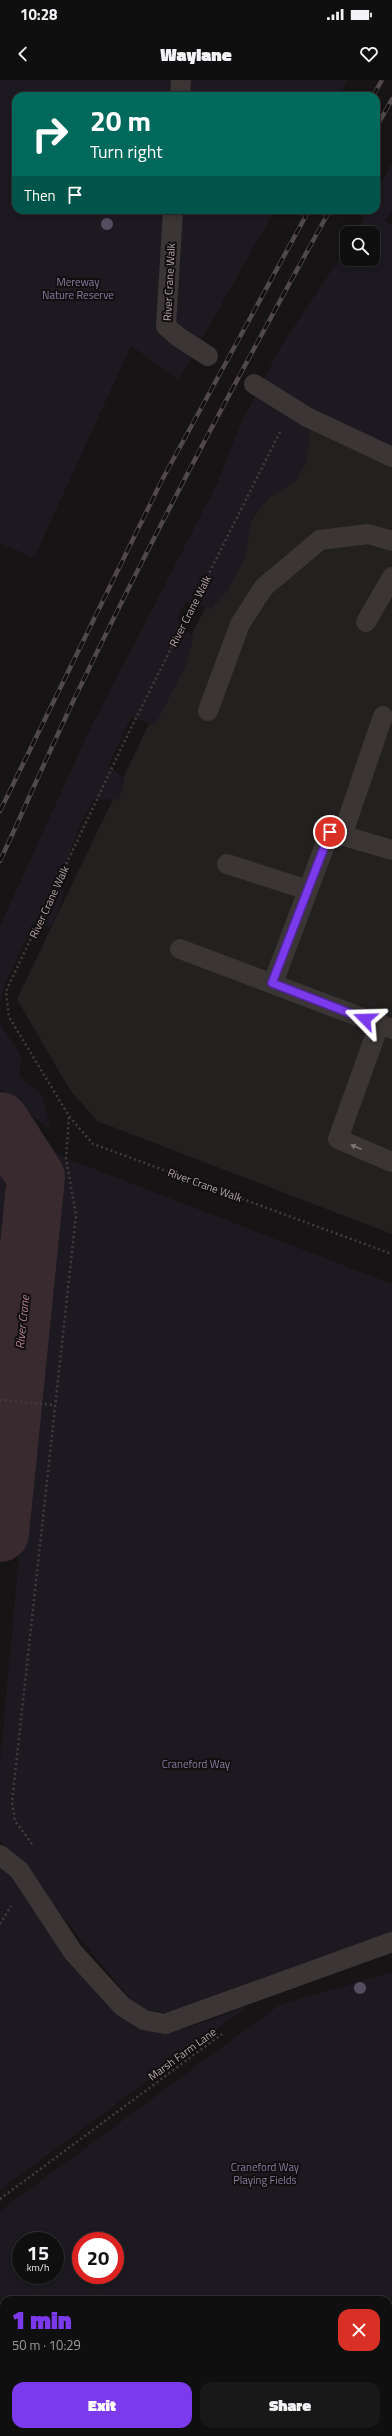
<!DOCTYPE html>
<html lang="en">
<head>
<meta charset="utf-8">
<style>
  :root { --surface:#100f0f; --page:#191818; --text:#f1f3f6; --muted:#9c9c9e; --line:#302f2f; --accent:#7c3aed }
  body { margin:0; font-family:"Titillium Web",sans-serif; background:var(--page); color:var(--text); height:100vh; display:flex; flex-direction:column; font-size:15px; white-space:nowrap }
  * { box-sizing:border-box; margin:0 }
  p { font-size:13px; color:var(--muted) }
  .icon { flex:none; width:22px; height:22px; fill:none; stroke:currentColor; stroke-width:2; stroke-linecap:round; stroke-linejoin:round }
  .map { position:relative; flex:1; overflow:hidden }
  .drawer { position:absolute; left:0px; top:2216px; width:392px; height:140px; display:flex; flex-direction:column; background:var(--surface); border-radius:12px 12px 0 0; box-shadow:0 2px 6px #0003,0 0 0 1px var(--line) }
  .drawer>* { flex:none }
  .banner { position:absolute; left:12px; top:12px; width:368px; height:122px; border-radius:12px; box-shadow:0 2px 6px #0003,0 0 0 1px var(--line); background:#00695c; color:#fff; overflow:hidden }
  .controls { position:absolute; left:340px; top:146px; display:grid; gap:8px }
  .controls a { display:grid; place-items:center; width:40px; height:40px; border-radius:8px; background:var(--surface); box-shadow:0 2px 6px #0003,0 0 0 1px var(--line); font-size:20px }
  .speed { position:absolute; left:12px; top:2152px; display:flex; gap:8px; font-size:20px; font-weight:700; text-align:center }
  .speed>* { display:grid; place-content:center; width:52px; height:52px; border-radius:50%; background:var(--surface); box-shadow:0 2px 6px #0003,0 0 0 1px var(--line); line-height:1 }
  .speed small { font-size:10px; font-weight:400 }
  .speed .limit { border:6px solid #d22; background:#fff; color:#111 }
  .pin { position:absolute; display:grid; place-items:center; width:34px; height:34px; color:#fff; margin:-17px; border:2px solid #fff; border-radius:50%; box-shadow:0 1px 4px #0007 }
  .me { position:absolute; width:44px; margin:-22px; rotate:292deg; stroke-linejoin:round; filter:drop-shadow(0 0 3px #0008) }
  .turn { display:flex; align-items:center; gap:14px; height:84px; padding:0 12px; font-size:18px }
  .turn .icon { width:52px; height:52px; stroke-width:2.5 }
  .turn b { display:block; font-size:28px; line-height:34px }
  .then { display:flex; align-items:center; height:38px; padding:0 12px; background:#0003; gap:8px; font-size:15px }
  .round { display:grid; place-items:center; flex:none; width:42px; height:42px; border-radius:12px; background:var(--page) }
  .headline { display:flex; align-items:center; justify-content:space-between; height:68px; padding:0 12px }
  h1 { font-size:24px; font-weight:800; line-height:30px; color:var(--accent) }
  .action { display:flex; gap:8px; margin-top:auto; padding:8px 12px }
  .action a { flex:1; height:46px; border-radius:12px; background:var(--accent); color:#fff; font-size:16px; font-weight:800; line-height:46px; text-align:center }
  .action a+a { background:var(--page); color:var(--text) }
  .status { display:flex; justify-content:space-between; align-items:center; height:28px; padding:0 20px; background:var(--surface); direction:ltr }
  .status svg { height:11px; fill:currentColor }
  header { display:flex; justify-content:space-between; align-items:center; height:52px; padding:0 12px; background:var(--surface); font-size:18px; font-weight:800 }
  .map>svg:first-child { display:block }
  .built { fill:#232020 }
  .green { fill:#1c1a20; fill-rule:evenodd }
  .lines { fill:none; stroke-linecap:round; stroke-linejoin:round }
  .river { stroke:#392a30; stroke-width:58 }
  .path { stroke:#423b3c; stroke-width:2.5; stroke-dasharray:2 3; stroke-linecap:butt }
  .service { stroke:#3b3535; stroke-width:20 }
  .rail-casing { stroke:#504849; stroke-width:4.5 }
  .rail { stroke:#110f0f; stroke-width:3; stroke-dasharray:9; stroke-linecap:butt }
  .tree { fill:#534e62 }
  .oneway { fill:#7f7374 }
  .route-casing { stroke:#51269a; stroke-width:10 }
  .route { stroke:#7c3aed; stroke-width:7 }
  .labels { text-anchor:middle; dominant-baseline:central; stroke-width:4; stroke-linejoin:round; paint-order:stroke }
  .park-label { font-size:11px; fill:#857da1; stroke:#110f0f }
  .street-label { font-size:11px; fill:#b6a6a8; stroke:#110f0f }
  .water-label { font-size:12px; font-style:italic; fill:#b17d90; stroke:#110f0f }
</style>
</head>
<body>
<div class="status"><b>10:28</b><svg viewBox="0 0 49 12"><path d="M0 12V9h3v3zM5 12V6h3v6zM10 12V3h3v9zM15 12V0h3v12zM26 1h20v11H26zM47 4h2v5h-2z"/></svg></div>
<header><svg class="icon" aria-label="back" viewBox="0 0 24 24"><path d="M15 5l-7 7 7 7"/></svg>Waylane<svg class="icon" aria-label="heart" viewBox="0 0 24 24"><path d="M12 20l-8-8c-3-5 5-10 8-4 3-6 11-1 8 4z"/></svg></header>
<div class="map">
<svg width="392" height="2356" viewBox="0 0 392 2356">
  <rect width="100%" height="100%" fill="#161414"/>
  <!-- built -->
  <path class="built" d="M310,331L392,361V1154L97,1041L70,1010L17,919L198,542Z"/>
  <!-- green -->
  <path class="green" d="M0,0H348L339,16H16V130H275L179,299L131,266L34,478L0,463Z
    M392,82V132L384,141L392,145V377L312,340L306,383L295,402L269,418L252,438L245,478L228,510L211,529L186,521L177,537L193,558L186,585L155,645L131,637L109,685L125,700L119,719L93,720L81,742L64,789L62,821L52,846L32,845L3,909L0,925V846L89,651L217,404L240,345L280,268L347,167V179H373V153H356L368,130H376V113Z
    M0,944L21,975L20,996L42,1015L51,1051L0,1009Z
    M41,1065L66,1078L392,1204V1859L167,1933L138,1929L0,1760V1683L52,1117Z
    M0,1092L10,1116L0,1226Z
    M0,1786L14,1793L120,1933C124,1937 129,1943 134,1946C166,1963 215,1937 248,1926L0,2110Z
    M392,1892V2356H0V2131L279,1925ZM21,2161H55V2195H21ZM81,2161H115V2195H81ZM4,2220H388V2352H4Z"/>
  <g class="lines">
    <!-- river -->
    <path class="river" d="M0,1041L36,1097L0,1453"/>
    <!-- path -->
    <path class="path" d="M280,352L128,654L6,911L9,937L69,1036L93,1064L392,1174
      M0,1320L55,1325
      M32,1764L15,1741L12,1722L76,1135L66,1078L69,1036
      M0,1844L11,1826
      M0,2119L222,1954"/>
    <!-- service -->
    <path class="service" d="M180,16L181,0
      M173,130L166,246L177,256L208,276
      M254,304L307,337L392,377
      M366,542L392,497
      M208,631L240,544L264,507L320,460L368,454L392,461
      M342,756L383,636
      M227,784L308,810
      M180,869L392,949
      M273,903L330,752L392,770
      M379,945L338,1059L392,1082
      M0,1775L19,1790L73,1872L122,1926L144,1940L165,1944L392,1862"/>
    <defs>
      <path id="rail" d="M373,16L382,0
        M376,48L392,19
        M0,731L162,400L309,130
        M0,781C28,721 54,660 83,601C160,441 244,285 330,130"/>
    </defs>
    <!-- rail casing -->
    <use href="#rail" class="rail-casing"/>
    <!-- rail -->
    <use href="#rail" class="rail"/>
  </g>
  <!-- trees -->
  <g class="tree">
    <circle cx="107" cy="144" r="6"/>
    <circle cx="360" cy="1908" r="6"/>
  </g>
  <!-- one-way arrows -->
  <defs><path id="oneway-solid" d="M-6-.8H1V-3.2L6.5 0L1 3.2V.8H-6Z"/></defs>
  <use class="oneway" href="#oneway-solid" transform="translate(356 1067) rotate(-157)"/>
  <g class="lines">
    <defs>
      <path id="route" d="M330,752L272,903L365,939"/>
    </defs>
    <!-- route casing -->
    <use href="#route" class="route-casing"/>
    <!-- route -->
    <use href="#route" class="route"/>
  </g>
  <g class="labels">
    <!-- park labels -->
    <g class="park-label">
      <text x="78" y="202">Mereway<tspan x="78" dy="13">Nature Reserve</tspan></text>
      <text x="196" y="1684">Craneford Way</text>
      <text x="265" y="2087">Craneford Way<tspan x="265" dy="13">Playing Fields</tspan></text>
    </g>
    <!-- street labels -->
    <g class="street-label">
      <text transform="translate(169 202) rotate(-87)">River Crane Walk</text>
      <text transform="translate(190 531) rotate(-63)">River Crane Walk</text>
      <text transform="translate(49 822) rotate(-65)">River Crane Walk</text>
      <text transform="translate(205 1105) rotate(20)">River Crane Walk</text>
      <text transform="translate(182 1974) rotate(-36)">Marsh Farm Lane</text>
    </g>
    <!-- water labels -->
    <g class="water-label">
      <text transform="translate(22 1242) rotate(-84)">River Crane</text>
    </g>
  </g>
</svg>
<div class="controls">
<a><svg class="icon" aria-label="search" viewBox="0 0 24 24"><circle cx="10" cy="10" r="6"/><path d="M15 15l6 6"/></svg></a>
</div>
<div class="speed"><div>15<small>km/h</small></div><div class="limit">20</div></div>
<div class="pin" style="left:330px;top:752px;background:#d93025"><svg class="icon" aria-label="arrive" viewBox="0 0 24 24"><path d="M6 21V4h12l-3 4 3 4H6"/></svg></div>
<svg class="me" style="left:365px;top:939px" viewBox="-20 -20 40 40"><path d="M0-17L14 15 0 8-14 15z" fill="#7c3aed" stroke="#fff" stroke-width="4"/></svg>
<div class="banner">
<div class="turn"><svg class="icon" aria-label="right" viewBox="0 0 24 24"><path d="M7 20v-9h11M14 6l5 5-5 5"/></svg><div><b>20 m</b>Turn right</div></div>
<div class="then">Then<svg class="icon" aria-label="arrive" viewBox="0 0 24 24"><path d="M6 21V4h12l-3 4 3 4H6"/></svg></div>
</div>
<section class="drawer">
<div class="headline"><div><h1>1 min</h1><p>50 m · 10:29</p></div><a class="round" style="background:#d93025;color:#fff"><svg class="icon" aria-label="close" viewBox="0 0 24 24"><path d="M6 6l12 12M18 6L6 18"/></svg></a></div>
<div class="action"><a>Exit</a><a>Share</a></div>
</section>
</div>
</body>
</html>
